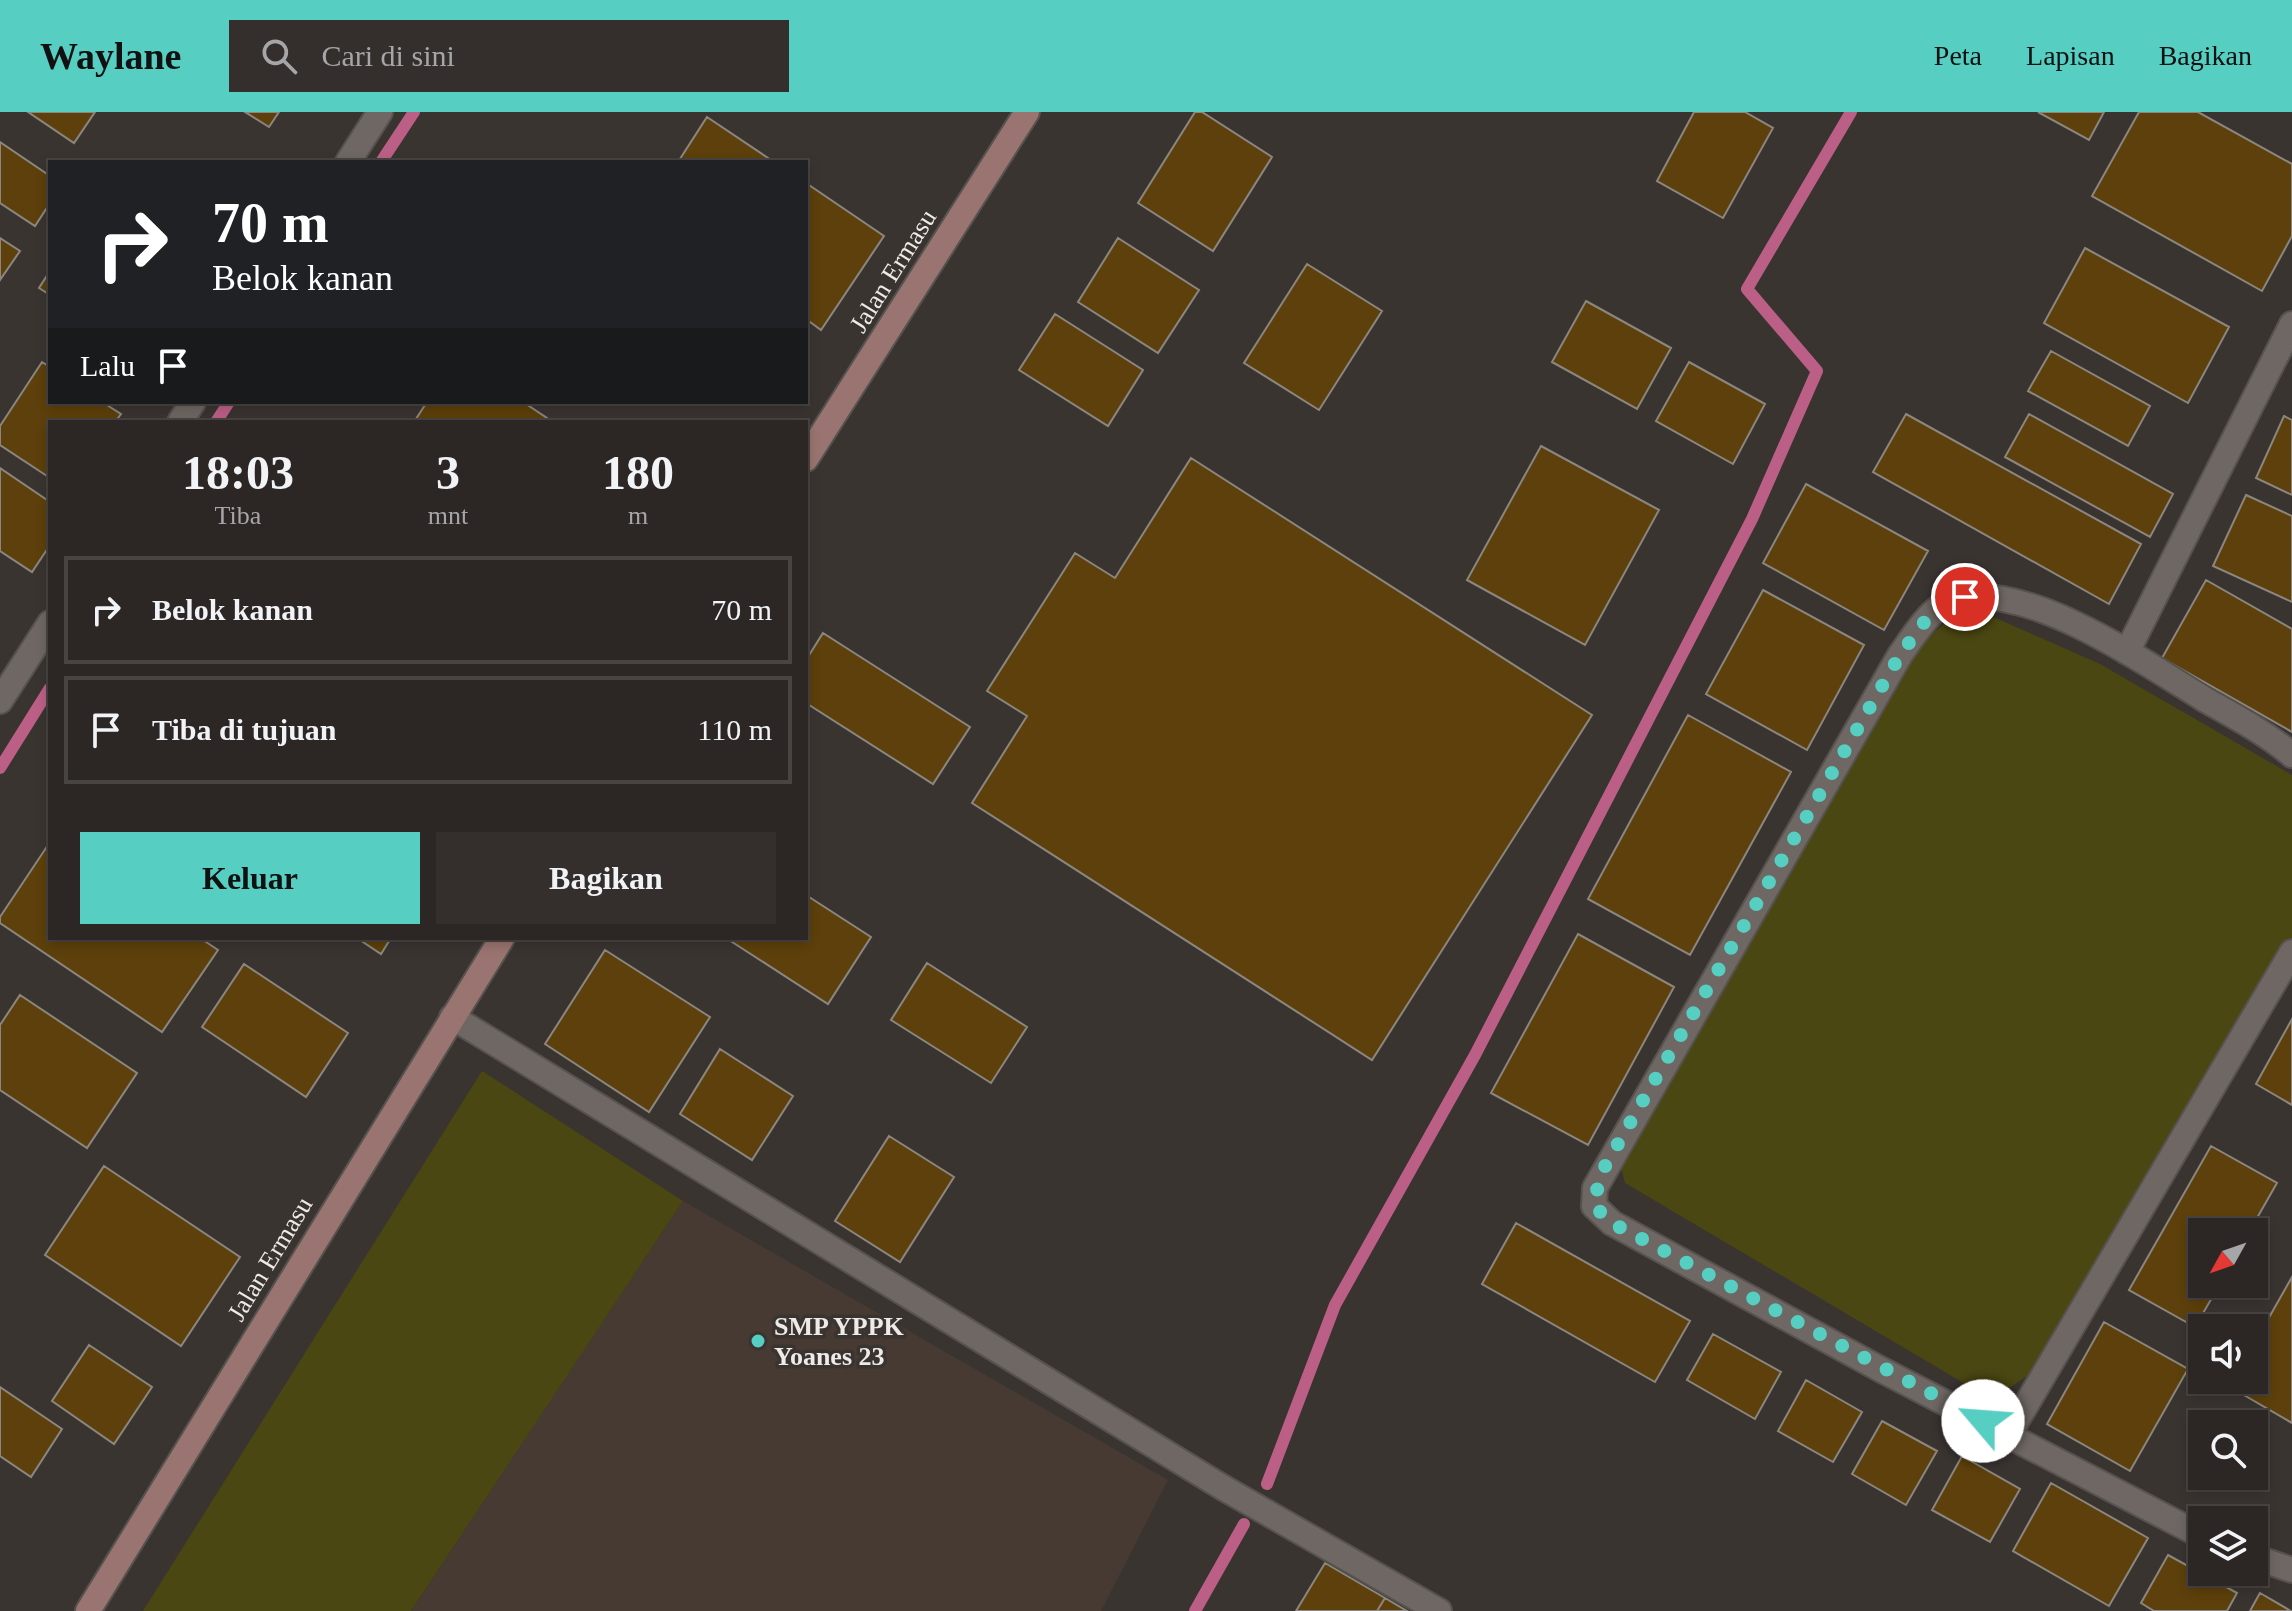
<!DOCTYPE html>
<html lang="id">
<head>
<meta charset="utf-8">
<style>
  :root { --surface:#2c2725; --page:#342f2d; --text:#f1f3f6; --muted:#a6a5a7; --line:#484442; --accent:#56cec2 }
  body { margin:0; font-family:Georgia,serif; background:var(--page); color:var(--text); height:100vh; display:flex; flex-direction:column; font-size:30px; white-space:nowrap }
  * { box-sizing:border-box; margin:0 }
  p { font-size:26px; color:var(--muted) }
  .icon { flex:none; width:44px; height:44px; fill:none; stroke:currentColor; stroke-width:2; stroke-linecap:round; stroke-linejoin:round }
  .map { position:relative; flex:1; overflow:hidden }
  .sheet { position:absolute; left:48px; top:308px; width:760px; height:520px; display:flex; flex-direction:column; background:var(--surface); border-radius:0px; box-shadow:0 4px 12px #0003,0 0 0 2px var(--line) }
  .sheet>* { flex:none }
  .guide { position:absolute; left:48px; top:48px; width:760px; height:244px; border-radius:0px; box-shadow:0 4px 12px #0003,0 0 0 2px var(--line); background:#202124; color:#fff; overflow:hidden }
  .needle { width:52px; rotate:230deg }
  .buttons { position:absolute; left:2188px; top:1106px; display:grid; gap:16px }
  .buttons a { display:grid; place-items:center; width:80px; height:80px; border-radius:0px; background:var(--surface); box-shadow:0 4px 12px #0003,0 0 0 2px var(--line); font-size:40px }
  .pin { position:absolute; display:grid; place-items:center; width:68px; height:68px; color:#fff; margin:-34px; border:4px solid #fff; border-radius:50%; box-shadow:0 2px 8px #0007 }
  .me { position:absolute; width:88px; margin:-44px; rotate:297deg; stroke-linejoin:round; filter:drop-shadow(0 0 6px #0008) }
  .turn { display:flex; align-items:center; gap:28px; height:168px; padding:0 32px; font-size:36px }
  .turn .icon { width:104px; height:104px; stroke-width:2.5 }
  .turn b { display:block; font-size:56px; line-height:68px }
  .then { display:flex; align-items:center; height:76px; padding:0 32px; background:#0003; gap:16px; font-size:30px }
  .eta { display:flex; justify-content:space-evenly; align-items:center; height:136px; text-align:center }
  .eta b { font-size:48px; font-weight:700; line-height:56px }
  .cta { display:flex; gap:16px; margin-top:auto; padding:16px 32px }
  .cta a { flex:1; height:92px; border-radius:0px; background:var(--accent); color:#111; font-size:32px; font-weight:700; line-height:92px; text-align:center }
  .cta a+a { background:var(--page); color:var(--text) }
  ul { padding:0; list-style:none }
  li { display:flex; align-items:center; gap:24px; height:108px; margin:0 16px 12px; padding:0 16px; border:4px solid var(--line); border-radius:0px }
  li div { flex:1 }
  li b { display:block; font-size:30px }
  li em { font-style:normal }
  header { display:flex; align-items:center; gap:48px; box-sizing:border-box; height:112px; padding:0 40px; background:var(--accent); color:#111 }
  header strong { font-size:38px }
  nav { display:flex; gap:44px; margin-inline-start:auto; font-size:28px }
  .search { width:560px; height:72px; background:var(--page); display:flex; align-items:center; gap:20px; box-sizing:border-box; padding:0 28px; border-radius:0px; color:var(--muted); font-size:30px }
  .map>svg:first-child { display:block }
  .built { fill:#463a33 }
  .green { fill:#4b4712 }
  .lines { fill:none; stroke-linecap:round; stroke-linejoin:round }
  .stream { stroke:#bc5f86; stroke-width:12 }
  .building { fill:#5d400b; stroke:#8b8780; stroke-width:2 }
  .street-casing { stroke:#56524f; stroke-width:28 }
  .secondary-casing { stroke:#56524f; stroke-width:28 }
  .street { stroke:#6e6763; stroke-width:24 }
  .secondary { stroke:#9a7470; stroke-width:24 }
  .route { stroke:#56cec2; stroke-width:14; stroke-dasharray:0 25.2 }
  .poi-dot { fill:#56cec2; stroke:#3a3431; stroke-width:3 }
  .labels { text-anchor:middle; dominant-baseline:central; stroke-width:7; stroke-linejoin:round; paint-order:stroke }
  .street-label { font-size:26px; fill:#eeeae7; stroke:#3a3431 }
  .poi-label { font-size:26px; font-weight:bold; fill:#eeeae7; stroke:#3a3431; text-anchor:start }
</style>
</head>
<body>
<header>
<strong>Waylane</strong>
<div class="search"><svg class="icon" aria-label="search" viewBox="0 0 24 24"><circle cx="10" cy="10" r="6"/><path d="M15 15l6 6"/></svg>Cari di sini</div>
<nav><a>Peta</a><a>Lapisan</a><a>Bagikan</a></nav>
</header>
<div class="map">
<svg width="2292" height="1499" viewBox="0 0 2292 1499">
  <rect width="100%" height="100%" fill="#3a3431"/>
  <!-- built -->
  <path class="built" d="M683,1089L1168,1368L1101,1499H411Z"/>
  <!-- green -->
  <path class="green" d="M1982,500L2100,552L2292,663V829L2040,1255L2005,1279L1967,1273L1625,1071L1618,1043L1913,539L1947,509Z
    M482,959L683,1089L411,1499H143Z"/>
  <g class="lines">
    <!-- stream -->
    <path class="stream" d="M381,50L414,0
      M216,310L229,290
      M0,656L50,576
      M1267,1372L1335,1193L1475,943L1752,407L1817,259L1747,177L1851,0
      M1195,1499L1244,1412"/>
  </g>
  <!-- building -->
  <path class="building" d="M28,0H95L74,31Z
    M245,0H279L269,15Z
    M1195,0H1202L1272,45L1213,139L1138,91Z
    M1694,0H1745L1773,16L1723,106L1657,69Z
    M2038,0H2104L2089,28Z
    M2139,0H2198L2292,52V124L2262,179L2092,84Z
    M707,5L774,50H678Z
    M0,30L50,64V91L35,114L0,91Z
    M806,71L884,124L821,218L806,207Z
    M0,126L20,139L0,168Z
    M1118,126L1199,178L1158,241L1078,190Z
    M2085,136L2229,215L2188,291L2044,211Z
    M1307,152L1382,199L1319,298L1244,251Z
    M50,159V183L39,176Z
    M1586,189L1671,236L1637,297L1552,250Z
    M1055,202L1143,258L1108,314L1019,258Z
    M2051,239L2150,294L2128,334L2028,279Z
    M42,250L50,255V290H102L121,302L115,310H50V366L0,333V314Z
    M1689,250L1765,292L1733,352L1656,309Z
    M427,290H523L547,306L544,310H414Z
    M1906,302L2141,432L2109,492L1873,360Z
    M2029,302L2173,382L2150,425L2005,345Z
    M2284,304L2292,308V383L2256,366Z
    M1541,334L1659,398L1585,533L1467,468Z
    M1191,346L1592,603L1372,948L972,691L1027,604L987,579L1075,441L1115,466Z
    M0,356L50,390V433L32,460L0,439Z
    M1806,372L1928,439L1884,518L1763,451Z
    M2246,383L2292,404V490L2213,454Z
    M2206,468L2292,517V620L2162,546Z
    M1763,478L1864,533L1807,638L1706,582Z
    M823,521L970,615L933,672L806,591V548Z
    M1688,603L1791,660L1690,843L1588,787Z
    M50,730V826H200L218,838L162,920L0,811V805Z
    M806,783L871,825L828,892L726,826H806Z
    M1578,822L1674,875L1588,1033L1491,981Z
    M357,826H391L381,842Z
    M605,838L710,905L649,1000L545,932Z
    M927,851L1027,915L991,971L891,908Z
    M244,852L348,921L306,985L202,915Z
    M20,883L137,961L87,1036L0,978V913Z
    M2292,907V993L2256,972Z
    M720,937L793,984L752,1048L680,1002Z
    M889,1024L954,1065L900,1150L835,1109Z
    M2211,1034L2277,1071L2249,1120H2202V1172H2220L2195,1215L2129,1178Z
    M104,1054L240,1145L181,1234L45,1143Z
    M1516,1111L1690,1209L1655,1270L1482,1172Z
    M2292,1165V1311L2230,1275L2234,1268H2254V1232Z
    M2104,1210L2188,1257L2130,1359L2047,1312Z
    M1713,1222L1781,1260L1755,1307L1687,1268Z
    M89,1233L152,1275L114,1332L52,1289Z
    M1806,1268L1862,1300L1833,1350L1778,1319Z
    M0,1275L62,1317L31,1365L0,1344Z
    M1882,1309L1937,1339L1906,1393L1852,1362Z
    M1962,1344L2020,1377L1990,1430L1932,1398Z
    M2051,1371L2148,1426L2109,1494L2013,1439Z
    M2168,1443L2237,1481L2227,1499H2154L2141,1491Z
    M1325,1451L1385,1486L1377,1499H1296Z
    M2260,1481L2291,1499H2250Z
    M1385,1486L1407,1499H1377Z"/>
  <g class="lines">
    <defs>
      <path id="street" d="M348,50L380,0
        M180,310L193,290
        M2127,540L2292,212
        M0,589L50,511
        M452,905L1222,1375L1439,1499
        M2009,1322L2292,840
        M2202,1424L1880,1257L1612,1111L1594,1094L1595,1076L1900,543C1918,518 1933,489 1966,485C2039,477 2144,550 2204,587C2234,604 2266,621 2292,643
        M2254,1445L2292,1458"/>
      <path id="secondary" d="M806,347L1027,0
        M88,1499L502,826"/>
    </defs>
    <!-- street casing -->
    <use href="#street" class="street-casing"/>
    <!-- secondary casing -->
    <use href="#secondary" class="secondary-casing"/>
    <!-- street -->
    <use href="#street" class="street"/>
    <!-- secondary -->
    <use href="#secondary" class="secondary"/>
  </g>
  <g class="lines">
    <!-- route -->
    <path class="route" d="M1965,485L1934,497L1900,543L1600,1063L1594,1094L1612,1111L1983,1309"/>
  </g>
  <!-- markers -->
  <circle class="poi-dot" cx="758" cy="1229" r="8"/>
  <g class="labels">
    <!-- street labels -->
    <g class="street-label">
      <text transform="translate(893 159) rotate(-58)">Jalan Ermasu</text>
      <text transform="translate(270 1147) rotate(-59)">Jalan Ermasu</text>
    </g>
    <!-- poi labels -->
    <g class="poi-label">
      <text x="774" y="1214">SMP YPPK<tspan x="774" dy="30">Yoanes 23</tspan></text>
    </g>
  </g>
</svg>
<div class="buttons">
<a><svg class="needle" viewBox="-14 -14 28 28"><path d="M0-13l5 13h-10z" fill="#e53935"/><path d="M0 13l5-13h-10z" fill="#a6a5a7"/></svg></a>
<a><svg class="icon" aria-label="sound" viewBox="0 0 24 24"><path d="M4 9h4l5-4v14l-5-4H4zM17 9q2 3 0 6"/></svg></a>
<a><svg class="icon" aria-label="search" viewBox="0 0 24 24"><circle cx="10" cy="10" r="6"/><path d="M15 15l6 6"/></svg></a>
<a><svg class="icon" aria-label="layers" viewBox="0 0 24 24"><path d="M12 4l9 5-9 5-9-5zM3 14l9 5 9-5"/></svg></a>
</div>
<div class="pin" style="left:1965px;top:485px;background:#d93025"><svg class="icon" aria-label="arrive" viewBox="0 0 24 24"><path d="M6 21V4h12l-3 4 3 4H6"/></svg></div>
<svg class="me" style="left:1983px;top:1309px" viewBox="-20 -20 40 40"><circle r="19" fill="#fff"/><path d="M0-13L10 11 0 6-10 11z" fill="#56cec2"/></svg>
<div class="guide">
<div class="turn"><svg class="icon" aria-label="right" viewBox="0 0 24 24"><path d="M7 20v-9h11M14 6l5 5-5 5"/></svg><div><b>70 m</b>Belok kanan</div></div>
<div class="then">Lalu<svg class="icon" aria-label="arrive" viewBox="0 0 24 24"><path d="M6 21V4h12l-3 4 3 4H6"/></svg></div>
</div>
<section class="sheet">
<div class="eta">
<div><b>18:03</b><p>Tiba</p></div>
<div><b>3</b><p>mnt</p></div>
<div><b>180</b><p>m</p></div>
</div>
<ul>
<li><svg class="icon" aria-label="right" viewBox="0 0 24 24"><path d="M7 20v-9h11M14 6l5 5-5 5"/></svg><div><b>Belok kanan</b></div><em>70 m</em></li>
<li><svg class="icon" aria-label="arrive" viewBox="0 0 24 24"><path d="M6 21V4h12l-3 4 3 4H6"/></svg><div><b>Tiba di tujuan</b></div><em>110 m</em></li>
</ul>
<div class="cta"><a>Keluar</a><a>Bagikan</a></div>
</section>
</div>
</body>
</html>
